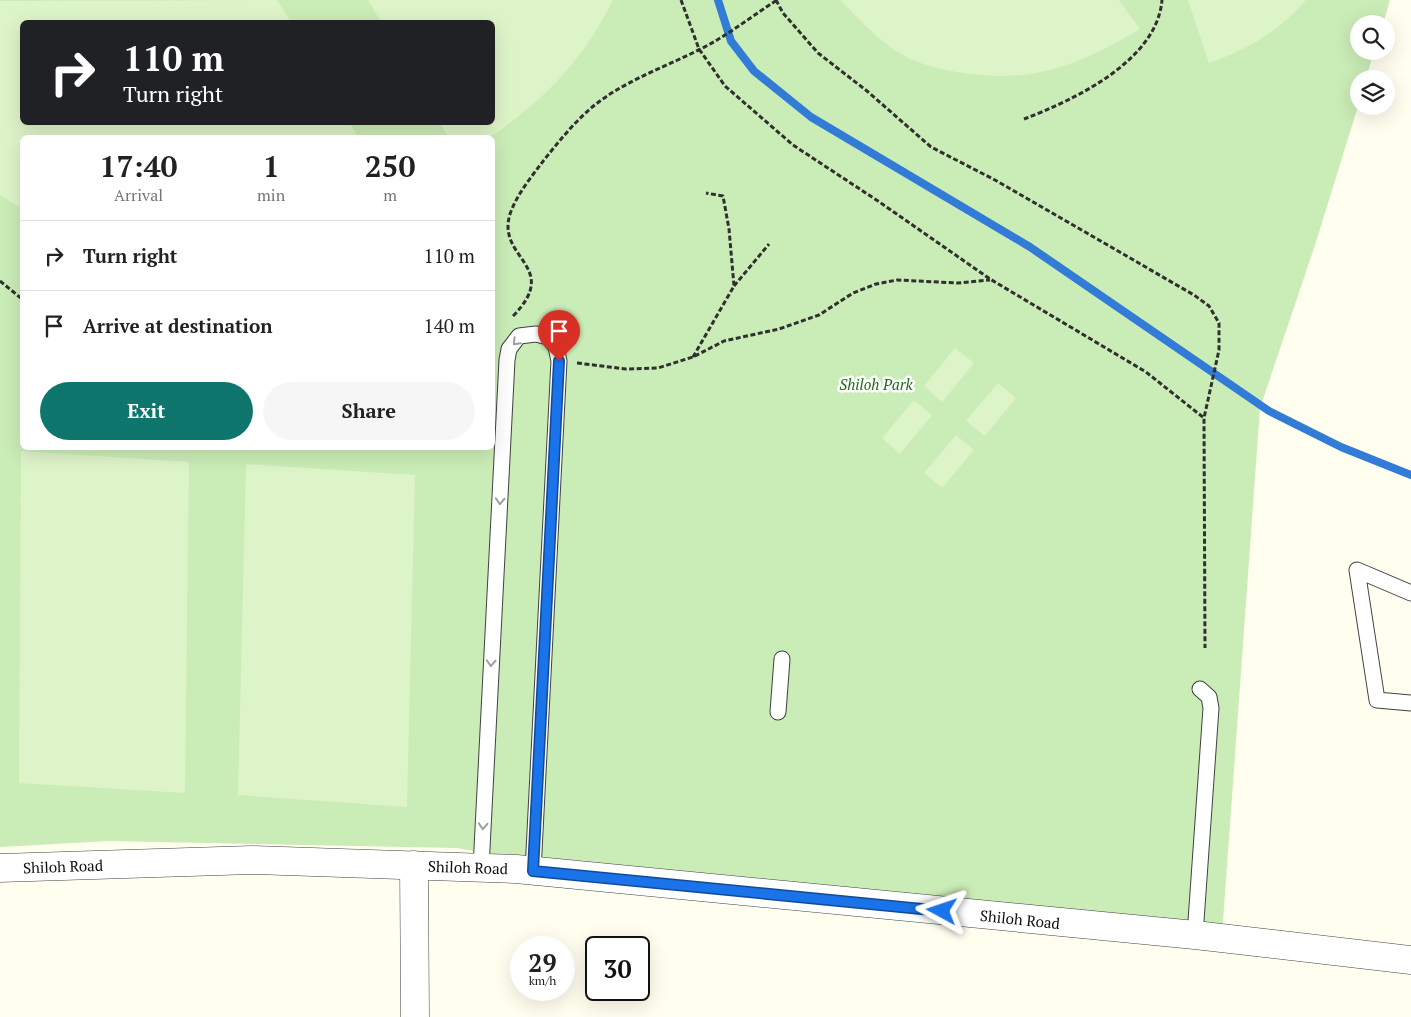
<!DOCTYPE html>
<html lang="en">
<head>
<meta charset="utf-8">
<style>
  :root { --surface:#fff; --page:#f6f6f6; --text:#222; --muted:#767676; --line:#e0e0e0; --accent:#0f766e }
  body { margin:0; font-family:"PT Serif",serif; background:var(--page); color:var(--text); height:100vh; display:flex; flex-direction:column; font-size:19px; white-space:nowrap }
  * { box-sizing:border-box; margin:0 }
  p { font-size:16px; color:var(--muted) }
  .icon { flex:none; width:28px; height:28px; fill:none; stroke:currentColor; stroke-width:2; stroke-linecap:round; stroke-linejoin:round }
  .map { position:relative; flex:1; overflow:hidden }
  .sheet { position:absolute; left:20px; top:135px; width:475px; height:315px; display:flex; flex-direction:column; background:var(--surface); border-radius:8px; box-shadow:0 5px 20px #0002 }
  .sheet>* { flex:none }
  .hud { position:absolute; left:20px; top:20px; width:475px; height:105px; border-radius:8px; box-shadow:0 5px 20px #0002; background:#202124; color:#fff; overflow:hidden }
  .fabs { position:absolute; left:1350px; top:15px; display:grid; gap:10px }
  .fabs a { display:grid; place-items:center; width:45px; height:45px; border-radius:50%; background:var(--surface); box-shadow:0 5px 20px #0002; font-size:25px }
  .speed { position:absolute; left:510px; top:936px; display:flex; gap:10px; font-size:25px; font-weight:700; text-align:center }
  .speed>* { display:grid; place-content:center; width:65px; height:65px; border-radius:50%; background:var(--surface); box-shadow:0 5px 20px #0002; line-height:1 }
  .speed small { font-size:12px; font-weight:400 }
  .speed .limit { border:2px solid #111; border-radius:8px; background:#fff; color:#111 }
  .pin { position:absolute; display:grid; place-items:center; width:42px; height:42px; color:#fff; margin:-51px -21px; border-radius:50% 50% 50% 0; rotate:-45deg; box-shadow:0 0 5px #0007 }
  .pin .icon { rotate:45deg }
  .me { position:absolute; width:55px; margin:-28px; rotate:275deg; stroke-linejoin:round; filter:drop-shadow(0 0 4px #0008) }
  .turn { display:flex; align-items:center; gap:18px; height:105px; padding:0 20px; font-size:22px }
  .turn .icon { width:65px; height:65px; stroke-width:2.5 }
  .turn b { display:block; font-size:35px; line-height:42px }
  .eta { display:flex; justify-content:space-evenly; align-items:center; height:85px; text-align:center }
  .eta b { font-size:30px; font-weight:700; line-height:35px }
  .button { display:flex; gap:10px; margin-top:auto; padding:10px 20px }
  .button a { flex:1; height:58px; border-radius:30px; background:var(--accent); color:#fff; font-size:20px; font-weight:700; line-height:58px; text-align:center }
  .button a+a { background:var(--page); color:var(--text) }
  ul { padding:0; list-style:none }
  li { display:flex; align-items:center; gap:15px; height:70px; padding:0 20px; border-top:1px solid var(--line) }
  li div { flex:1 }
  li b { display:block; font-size:19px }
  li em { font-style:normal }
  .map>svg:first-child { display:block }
  .green { fill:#caecb6; fill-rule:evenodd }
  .pitch { fill:#ddf3c8 }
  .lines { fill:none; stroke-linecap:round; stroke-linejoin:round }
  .stream { stroke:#327bd6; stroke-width:8 }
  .service-casing { stroke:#414141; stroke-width:17 }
  .minor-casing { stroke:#414141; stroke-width:29 }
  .path { stroke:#303030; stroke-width:3; stroke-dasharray:5 2.5; stroke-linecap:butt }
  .service { stroke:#fff; stroke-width:15 }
  .minor { stroke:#fff; stroke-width:28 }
  .oneway { stroke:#9f9f9f }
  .route-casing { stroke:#114b97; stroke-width:12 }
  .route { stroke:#1a73e8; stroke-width:9 }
  .labels { text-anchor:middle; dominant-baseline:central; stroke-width:5; stroke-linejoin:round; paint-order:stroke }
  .park-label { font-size:15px; font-style:italic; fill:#1e6a1a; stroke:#fff }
  .street-label { font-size:15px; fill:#0e0e0e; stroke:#fff }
</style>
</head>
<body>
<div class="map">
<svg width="1411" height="1017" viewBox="0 0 1411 1017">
  <rect width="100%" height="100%" fill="#fffeef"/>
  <!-- green -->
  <path class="green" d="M0,0H1390L1383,24H1359V51H1374L1366,79H1359V103L1315,245L1260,408L1222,935L550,863L456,848L109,841L0,847ZM22,22H492V122H22ZM22,138H492V448H22Z"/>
  <!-- pitch -->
  <path class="pitch" d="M277,0L291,22H22V122H349L358,137L22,138V209L0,195V1Z
    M368,0H613C590,47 557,87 516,118C507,125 498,134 487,137C476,140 460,138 448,137L440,123L492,122V22H381Z
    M840,0H1119L1140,29C1078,66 1030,85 957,72C939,69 918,64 903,55C879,42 859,19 840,0Z
    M1188,0H1306C1278,32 1249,49 1209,63Z
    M955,348L974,363L942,402L924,386Z
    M998,383L1016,398L985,436L966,421Z
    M914,400L932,415L900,454L882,438Z
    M956,435L974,450L942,488L924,473Z
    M21,451L189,462L185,793L19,783Z
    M246,464L415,475L407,807L238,795Z"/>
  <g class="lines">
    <!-- stream -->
    <path class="stream" d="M718,0L731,41L754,71L811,117L1030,247L1269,411L1341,447L1411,475"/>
    <defs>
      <path id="service" d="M1411,593L1357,570L1377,700L1411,703
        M778,712L782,659
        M481,868L507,360L509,349L519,336L536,334L548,337L556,347L559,361L533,871
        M1195,935L1211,708L1209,697L1200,689"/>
      <path id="minor" d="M414,865L415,1017
        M0,868L252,860L516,869L1195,935L1411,960"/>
    </defs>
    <!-- service casing -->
    <use href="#service" class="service-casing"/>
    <!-- minor casing -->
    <use href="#minor" class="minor-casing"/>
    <!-- path -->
    <path class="path" d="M681,0L699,49L725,86L793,145L878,201L990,279L1146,372L1204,418
      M776,0L783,13L818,53L867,91L931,147L995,180L1194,295L1209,306L1219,323V350L1204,418L1205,648
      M1024,119C1074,100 1157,61 1162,0
      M0,281L22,299
      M734,286L769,244
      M513,316C562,266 496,259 510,214C517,194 532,176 544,160C560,140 576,120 596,104C632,76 678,63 717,40C737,28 757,13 777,0
      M693,357L734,286L729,229L723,196L706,193
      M577,363L626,369L658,368L693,357L724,341L779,329L819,315L853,293L876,284L897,280L958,283L990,280"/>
    <!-- service -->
    <use href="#service" class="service"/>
    <!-- minor -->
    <use href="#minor" class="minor"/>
  </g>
  <!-- one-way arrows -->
  <defs><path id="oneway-chevron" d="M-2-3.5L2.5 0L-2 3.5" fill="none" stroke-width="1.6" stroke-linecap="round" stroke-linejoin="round" transform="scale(1.25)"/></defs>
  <g class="oneway">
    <use href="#oneway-chevron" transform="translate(516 342) rotate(134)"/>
    <use href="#oneway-chevron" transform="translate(500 501) rotate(93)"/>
    <use href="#oneway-chevron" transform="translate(491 663) rotate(93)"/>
    <use href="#oneway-chevron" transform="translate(483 826) rotate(93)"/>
  </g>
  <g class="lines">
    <defs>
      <path id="route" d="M559,361L533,871L942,911"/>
    </defs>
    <!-- route casing -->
    <use href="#route" class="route-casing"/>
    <!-- route -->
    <use href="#route" class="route"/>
  </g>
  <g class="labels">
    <!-- park labels -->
    <g class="park-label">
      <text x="876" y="384">Shiloh Park</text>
    </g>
    <!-- street labels -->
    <g class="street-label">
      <text transform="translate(63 866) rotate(-2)">Shiloh Road</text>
      <text transform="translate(468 867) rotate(2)">Shiloh Road</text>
      <text transform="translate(1020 919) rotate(6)">Shiloh Road</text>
    </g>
  </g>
</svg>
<div class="fabs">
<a><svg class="icon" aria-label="search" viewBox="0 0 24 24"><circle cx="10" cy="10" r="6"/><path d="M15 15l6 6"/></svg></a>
<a><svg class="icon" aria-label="layers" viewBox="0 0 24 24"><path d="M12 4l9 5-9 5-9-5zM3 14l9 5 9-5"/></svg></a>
</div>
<div class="speed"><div>29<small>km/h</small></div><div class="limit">30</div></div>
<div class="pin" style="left:559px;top:361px;background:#d93025"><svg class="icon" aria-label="arrive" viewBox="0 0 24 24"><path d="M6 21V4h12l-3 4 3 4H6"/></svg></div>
<svg class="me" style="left:942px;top:911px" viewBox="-20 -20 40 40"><path d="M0-17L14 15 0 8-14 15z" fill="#1a73e8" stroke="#fff" stroke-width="4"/></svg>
<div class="hud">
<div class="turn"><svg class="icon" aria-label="right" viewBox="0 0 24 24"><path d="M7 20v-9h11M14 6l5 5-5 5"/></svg><div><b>110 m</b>Turn right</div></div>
</div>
<section class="sheet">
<div class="eta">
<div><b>17:40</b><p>Arrival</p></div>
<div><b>1</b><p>min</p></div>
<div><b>250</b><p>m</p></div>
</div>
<ul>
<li><svg class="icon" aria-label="right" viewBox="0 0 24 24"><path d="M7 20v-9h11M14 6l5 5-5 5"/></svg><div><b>Turn right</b></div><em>110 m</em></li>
<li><svg class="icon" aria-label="arrive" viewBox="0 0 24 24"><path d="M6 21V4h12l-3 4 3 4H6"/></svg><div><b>Arrive at destination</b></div><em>140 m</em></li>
</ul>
<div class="button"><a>Exit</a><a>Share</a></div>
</section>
</div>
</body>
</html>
